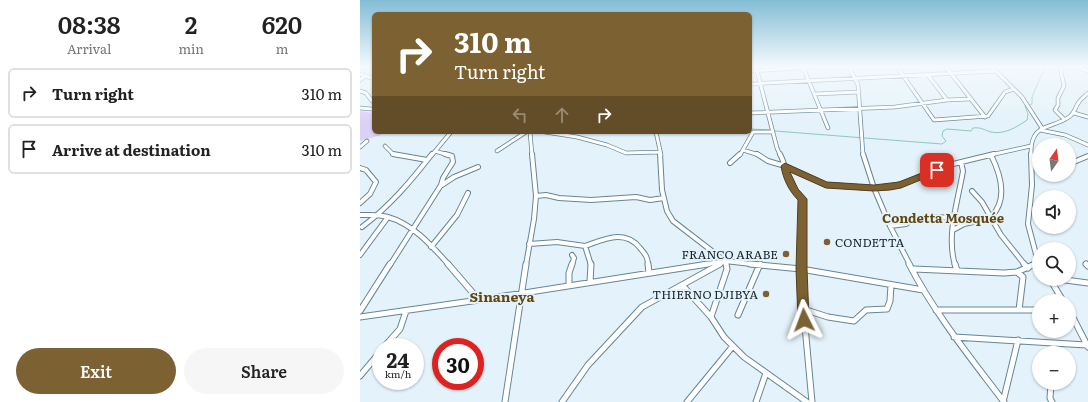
<!DOCTYPE html>
<html lang="en">
<head>
<meta charset="utf-8">
<style>
  :root { --surface:#fff; --page:#f6f6f6; --text:#222; --muted:#767676; --line:#e0e0e0; --accent:#7c6133 }
  body { margin:0; font-family:Literata,serif; background:var(--page); color:var(--text); height:100vh; display:flex; flex-direction:column; font-size:15px; white-space:nowrap }
  * { box-sizing:border-box; margin:0 }
  p { font-size:13px; color:var(--muted) }
  .icon { flex:none; width:22px; height:22px; fill:none; stroke:currentColor; stroke-width:2; stroke-linecap:round; stroke-linejoin:round }
  .map { position:relative; flex:1; overflow:hidden }
  .sheet { display:flex; flex-direction:column; background:var(--surface); width:360px }
  .sheet>* { flex:none }
  .hud { position:absolute; left:12px; top:12px; width:380px; height:122px; border-radius:6px; box-shadow:0 1px 3px #0004; background:#7c6133; color:#fff; overflow:hidden }
  .needle { width:26px; rotate:14deg }
  .fabs { position:absolute; left:672px; top:138px; display:grid; gap:8px }
  .fabs a { display:grid; place-items:center; width:44px; height:44px; border-radius:50%; background:var(--surface); box-shadow:0 1px 3px #0004; font-size:20px }
  .speed { position:absolute; left:12px; top:338px; display:flex; gap:8px; font-size:20px; font-weight:700; text-align:center }
  .speed>* { display:grid; place-content:center; width:52px; height:52px; border-radius:50%; background:var(--surface); box-shadow:0 1px 3px #0004; line-height:1 }
  .speed small { font-size:10px; font-weight:400 }
  .speed .limit { border:6px solid #d22; background:#fff; color:#111 }
  .pin { position:absolute; display:grid; place-items:center; width:34px; height:34px; color:#fff; margin:-17px; border-radius:8px; box-shadow:0 2px 6px #0006 }
  .me { position:absolute; width:44px; margin:-22px; rotate:357deg; stroke-linejoin:round; filter:drop-shadow(0 0 3px #0008) }
  .turn { display:flex; align-items:center; gap:14px; height:84px; padding:0 16px; font-size:18px }
  .turn .icon { width:52px; height:52px; stroke-width:2.5 }
  .turn b { display:block; font-size:28px; line-height:34px }
  .lanes { display:flex; align-items:center; height:38px; padding:0 16px; background:#0003; justify-content:center; gap:20px; direction:ltr }
  .lanes .off { opacity:.35 }
  .eta { display:flex; justify-content:space-evenly; align-items:center; height:68px; text-align:center }
  .eta b { font-size:24px; font-weight:600; line-height:28px }
  .action { display:flex; gap:8px; margin-top:auto; padding:8px 16px }
  .action a { flex:1; height:46px; border-radius:24px; background:var(--accent); color:#fff; font-size:16px; font-weight:600; line-height:46px; text-align:center }
  .action a+a { background:var(--page); color:var(--text) }
  ul { padding:0; list-style:none }
  li { display:flex; align-items:center; gap:12px; height:50px; margin:0 8px 6px; padding:0 8px; border:2px solid var(--line); border-radius:6px }
  li div { flex:1 }
  li b { display:block; font-size:15px }
  li em { font-style:normal }
  main { display:flex; flex:1; min-height:0 }
  .map>svg:first-child { display:block }
  .green { fill:#dcd0f6 }
  .lines { fill:none; stroke-linecap:round; stroke-linejoin:round }
  .stream { stroke:#8dcab8; stroke-width:1 }
  .minor-far2-casing { stroke:#658599; stroke-width:4.5 }
  .minor-far1-casing { stroke:#658599; stroke-width:6 }
  .minor-casing { stroke:#658599; stroke-width:7 }
  .minor-far2 { stroke:#fff; stroke-width:3 }
  .minor-far1 { stroke:#fff; stroke-width:4 }
  .minor { stroke:#fff; stroke-width:5 }
  .route { fill:#7c6133; stroke:#513f21 }
  .poi-dot { fill:#7c6133; stroke:#e4f2fb; stroke-width:1.5 }
  .labels { text-anchor:middle; dominant-baseline:central; stroke-width:4; stroke-linejoin:round; paint-order:stroke }
  .poi-label { font-size:12px; fill:#17242c; stroke:#e4f2fb; text-anchor:end }
  .neighbourhood-label { font-size:13px; font-weight:bold; fill:#62460c; stroke:#e4f2fb }
  .quarter-label { font-size:14px; font-weight:bold; fill:#62460c; stroke:#e4f2fb }
</style>
</head>
<body>
<main>
<section class="sheet">
<div class="eta">
<div><b>08:38</b><p>Arrival</p></div>
<div><b>2</b><p>min</p></div>
<div><b>620</b><p>m</p></div>
</div>
<ul>
<li><svg class="icon" aria-label="right" viewBox="0 0 24 24"><path d="M7 20v-9h11M14 6l5 5-5 5"/></svg><div><b>Turn right</b></div><em>310 m</em></li>
<li><svg class="icon" aria-label="arrive" viewBox="0 0 24 24"><path d="M6 21V4h12l-3 4 3 4H6"/></svg><div><b>Arrive at destination</b></div><em>310 m</em></li>
</ul>
<div class="action"><a>Exit</a><a>Share</a></div>
</section>
<div class="map">
<svg width="728" height="402" viewBox="0 0 728 402">
  <rect width="100%" height="100%" fill="#e4f2fb"/>
  <!-- green -->
  <path class="green" d="M0,111L14,113V132H21V135L0,141Z"/>
  <g class="lines">
    <!-- stream -->
    <path class="stream" d="M390,129L411,130
      M415,131L582,144L586,141L582,136L583,131L587,129L611,131L613,128C621,127 624,130 631,132C644,135 657,127 667,120L668,114L665,106L672,104V97L685,67"/>
    <defs>
      <path id="minor-far2" d="M396,67L417,148L420,155
        M443,67L468,128
        M489,67L498,85L503,155
        M537,67L574,120L628,116L645,92L654,89
        M586,67L625,117
        M632,67L662,97L682,128
        M700,67L704,86L698,98V105L695,110L704,119
        M717,67L728,71
        M0,68L2,67
        M390,71L453,67
        M0,74L14,79
        M0,80L5,76
        M390,84L636,71
        M0,91L6,93L12,101
        M454,94L499,92
        M587,100L609,99
        M0,108L11,109
        M390,113L535,107L587,100L567,74
        M714,113L728,117
        M680,130L705,135L728,145
        M170,132L172,155
        M185,132L217,137L247,145L266,153L300,152
        M296,132L301,155
        M25,146L33,154L38,155
        M0,147L7,141
        M383,150L399,155
        M75,151L88,155
        M137,151L166,132
        M72,155L91,132
        M380,155L393,132H413
        M630,155L671,146
        M671,155C670,122 690,130 709,117C715,113 715,107 719,102C721,99 725,96 728,93"/>
      <path id="minor-far1" d="M33,154L67,160
        M300,154L302,190L307,211L313,221L365,261L366,265
        M397,154L408,161L425,166L466,185L514,188L530,187L541,184L589,165L634,154
        M420,154C429,173 427,183 443,199L442,265
        M503,154L514,188L530,226L550,265
        M671,154L672,185L668,224L678,262L672,265
        M631,155C641,175 648,200 631,217
        M370,163L380,154
        M672,163L679,165
        M709,164L728,156
        M0,168L6,170L16,182L10,194L0,203
        M82,185L94,177L118,167
        M612,191L622,202L641,235L665,265
        M176,196L186,195L199,198L231,200L276,197L290,200L304,198
        M0,215C9,215 19,214 28,217C53,224 72,246 89,265
        M530,226L546,224L553,219L573,217L595,218
        M2,227C30,206 51,181 72,154
        M593,230L604,224L632,218
        M169,244L197,242L225,246L231,265
        M225,246C245,239 265,229 280,248C285,254 288,257 288,265
        M71,247L97,215L108,193
        M0,255L28,217
        M30,265L81,185L83,178L93,162L92,156L85,154
        M166,265L174,219L176,196L172,154
        M212,265L214,258L212,255
        M342,265L365,261L400,265
        M358,265L361,263
        M595,265C586,235 598,201 603,171L601,162"/>
      <path id="minor" d="M88,264L119,300
        M288,264L289,273
        M366,264L367,269L351,317L364,337L384,357L447,402
        M390,264L441,269L563,290
        M442,264L445,326L452,402
        M549,264C575,314 610,357 644,402
        M595,264L597,271
        M664,264L668,268
        M726,264L728,266
        M554,269L644,273L657,272L675,264
        M690,279L703,301
        M698,279L728,283
        M230,282L231,264
        M209,285V273L212,264
        M322,285L351,317
        M443,309L468,317L494,321L506,310L527,309L530,301L531,285
        M576,310H659L663,277L657,272
        M659,310H679
        M709,310L728,347
        M0,311L30,264
        M378,315L400,264
        M0,317L119,300L348,264
        M594,337L726,345
        M24,347L40,329L46,311
        M692,353L693,345
        M0,376L21,351
        M691,383L690,398L692,402
        M145,402L166,264
        M202,402L228,365L282,307L360,264
        M327,402L373,346
        M396,402L406,373
        M643,402L658,340"/>
    </defs>
    <!-- minor-far2 casing -->
    <use href="#minor-far2" class="minor-far2-casing"/>
    <!-- minor-far1 casing -->
    <use href="#minor-far1" class="minor-far1-casing"/>
    <!-- minor casing -->
    <use href="#minor" class="minor-casing"/>
    <!-- minor-far2 -->
    <use href="#minor-far2" class="minor-far2"/>
    <!-- minor-far1 -->
    <use href="#minor-far1" class="minor-far1"/>
    <!-- minor -->
    <use href="#minor" class="minor"/>
  </g>
  <!-- sky -->
  <linearGradient id="sky" x2="0" y2="1"><stop stop-color="#83bdd5"/><stop offset="0.54" stop-color="#f3f9fd"/><stop offset="1" stop-color="#f3f9fd" stop-opacity="0"/></linearGradient>
  <rect width="728" height="123" fill="url(#sky)"/>
  <!-- route -->
  <path class="route" d="M425,163L467,182L514,185L539,182L577,167L581,170L580,172L541,188L530,190L514,191L466,188L430,172L438,189L447,199V269L449,320L448,324L444,326L440,324L438,320L436,269L438,200C429,191 423,179 421,166Z"/>
  <!-- markers -->
  <g class="poi-dot">
    <circle cx="467" cy="242" r="4"/>
    <circle cx="426" cy="254" r="4"/>
    <circle cx="406" cy="294" r="4"/>
  </g>
  <g class="labels">
    <!-- poi labels -->
    <g class="poi-label">
      <text x="475" y="242" text-anchor="start">CONDETTA</text>
      <text x="418" y="254">FRANCO ARABE</text>
      <text x="398" y="294">THIERNO DJIBYA</text>
    </g>
    <!-- neighbourhood labels -->
    <g class="neighbourhood-label">
      <text x="583" y="217">Сondetta Mosquée</text>
    </g>
    <!-- quarter labels -->
    <g class="quarter-label">
      <text x="142" y="296">Sinaneya</text>
    </g>
  </g>
</svg>
<div class="fabs">
<a><svg class="needle" viewBox="-14 -14 28 28"><path d="M0-13l5 13h-10z" fill="#e53935"/><path d="M0 13l5-13h-10z" fill="#767676"/></svg></a>
<a><svg class="icon" aria-label="sound" viewBox="0 0 24 24"><path d="M4 9h4l5-4v14l-5-4H4zM17 9q2 3 0 6"/></svg></a>
<a><svg class="icon" aria-label="search" viewBox="0 0 24 24"><circle cx="10" cy="10" r="6"/><path d="M15 15l6 6"/></svg></a>
<a>+</a>
<a>−</a>
</div>
<div class="speed"><div>24<small>km/h</small></div><div class="limit">30</div></div>
<div class="pin" style="left:577px;top:170px;background:#d93025"><svg class="icon" aria-label="arrive" viewBox="0 0 24 24"><path d="M6 21V4h12l-3 4 3 4H6"/></svg></div>
<svg class="me" style="left:444px;top:320px" viewBox="-20 -20 40 40"><path d="M0-17L14 15 0 8-14 15z" fill="#7c6133" stroke="#fff" stroke-width="4"/></svg>
<div class="hud">
<div class="turn"><svg class="icon" aria-label="right" viewBox="0 0 24 24"><path d="M7 20v-9h11M14 6l5 5-5 5"/></svg><div><b>310 m</b>Turn right</div></div>
<div class="lanes"><svg class="icon off" aria-label="left" viewBox="0 0 24 24"><path d="M17 20v-9H6M10 6l-5 5 5 5"/></svg><svg class="icon off" aria-label="ahead" viewBox="0 0 24 24"><path d="M12 20V5M6 11l6-6 6 6"/></svg><svg class="icon" aria-label="right" viewBox="0 0 24 24"><path d="M7 20v-9h11M14 6l5 5-5 5"/></svg></div>
</div>
</div>
</main>
</body>
</html>
